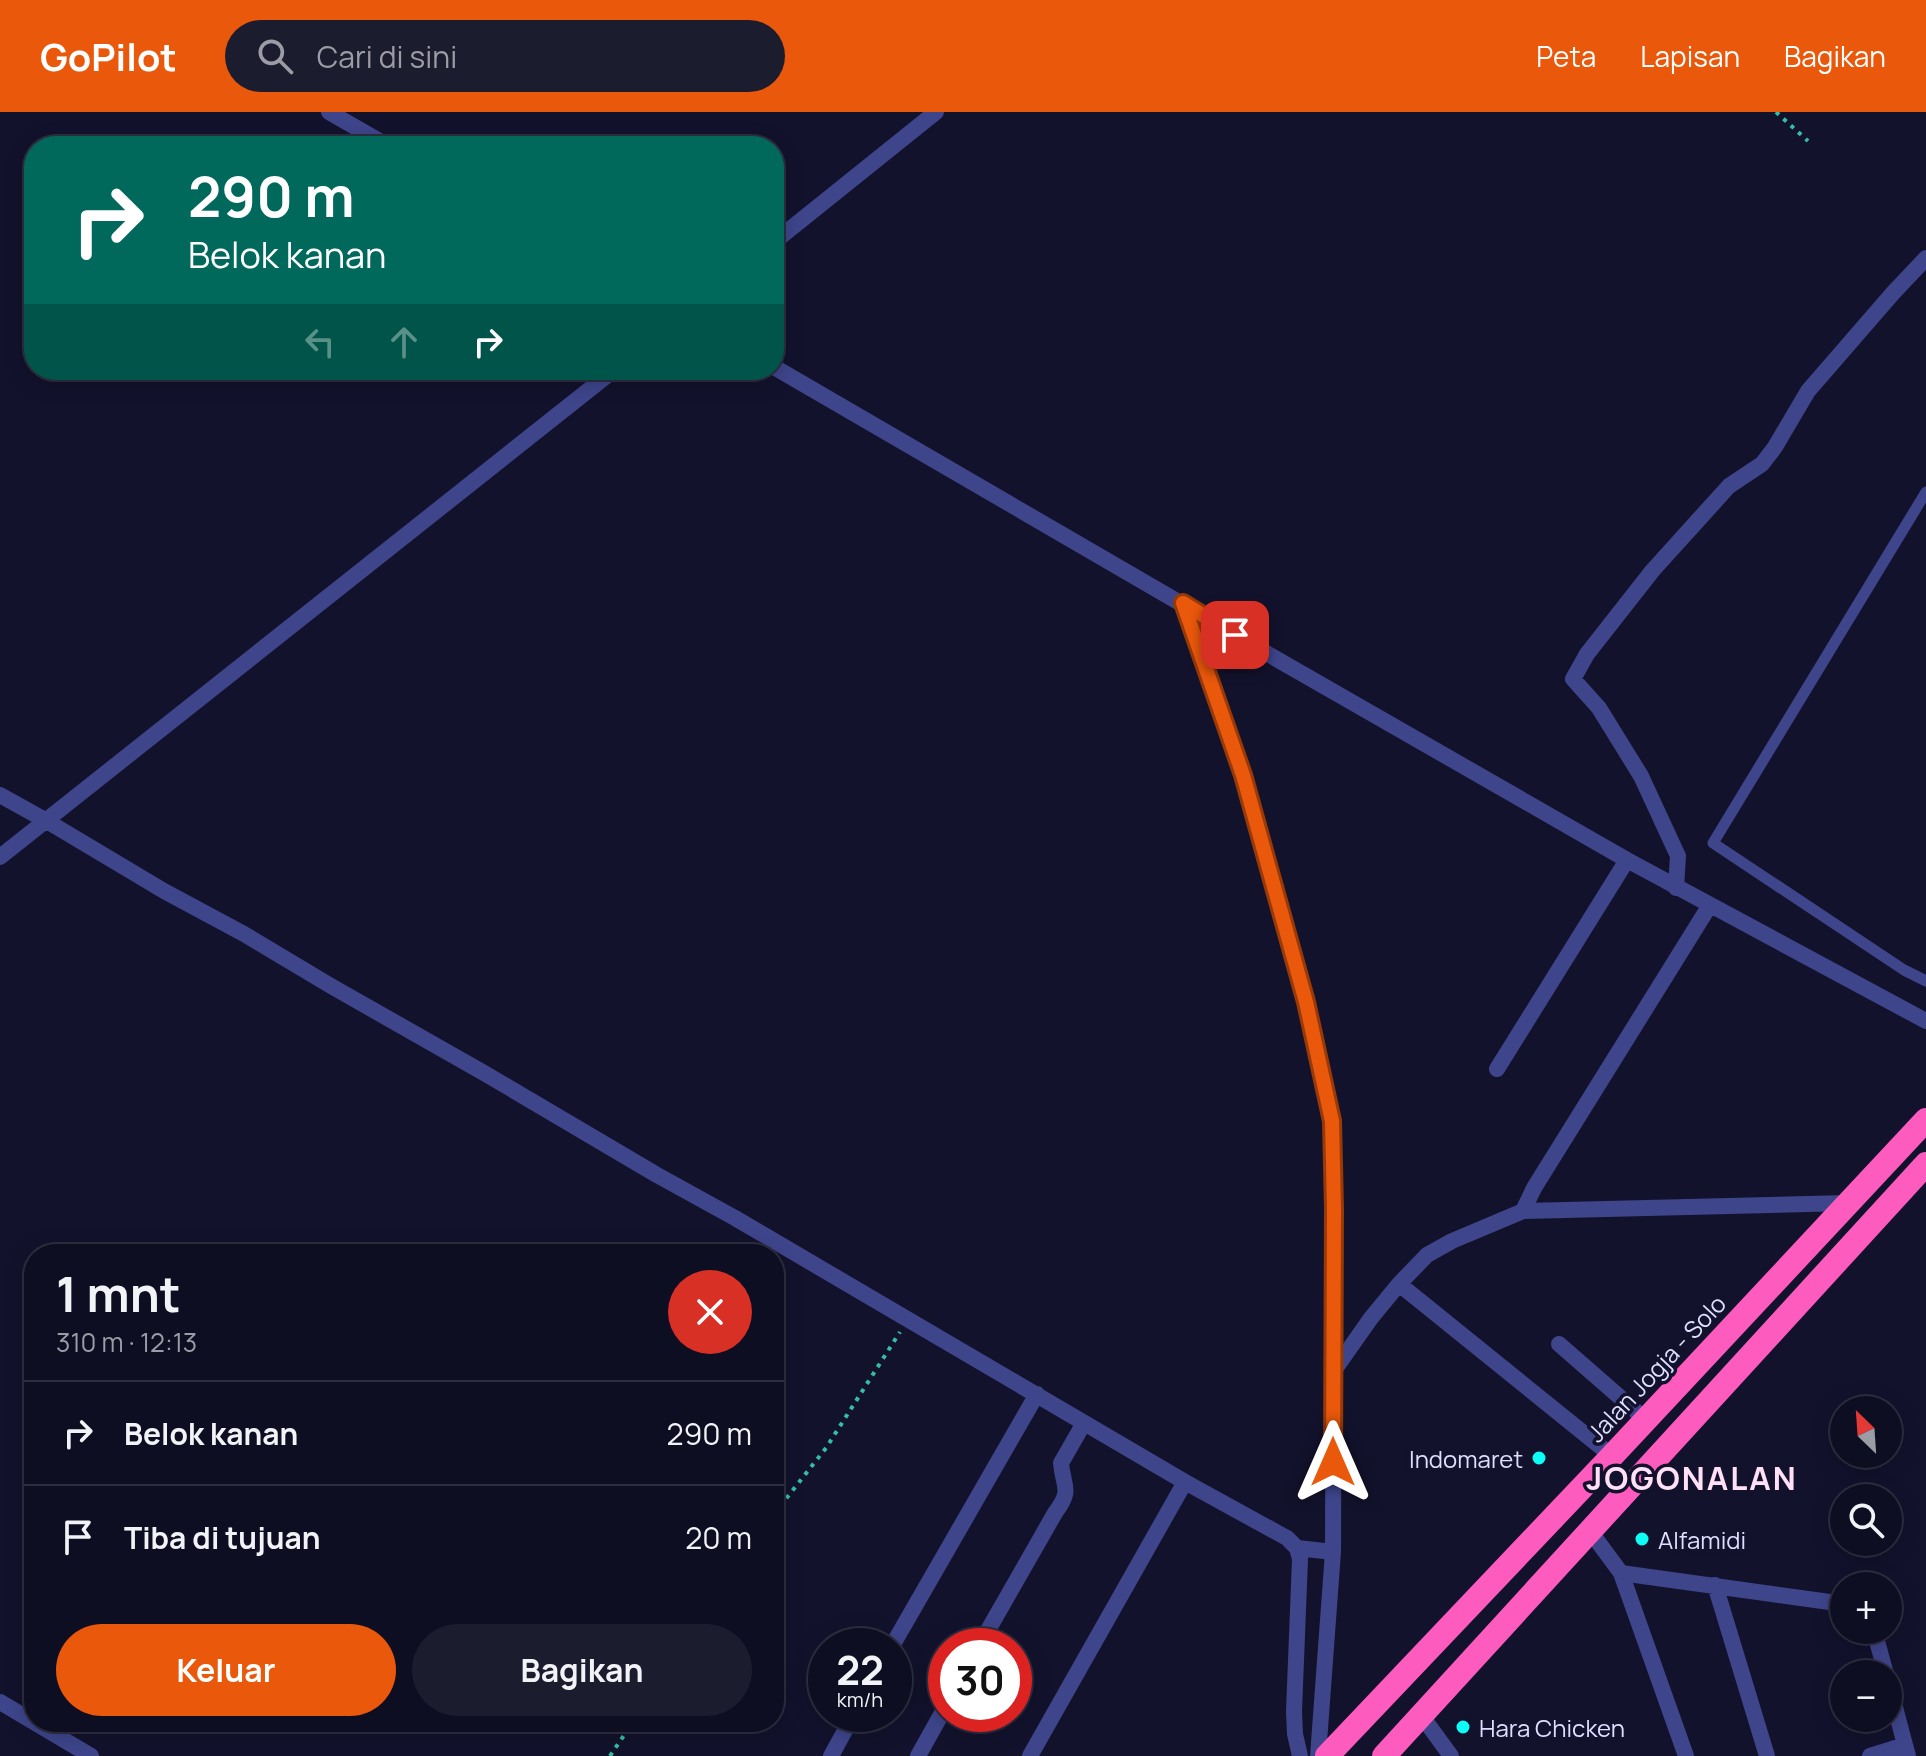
<!DOCTYPE html>
<html lang="id">
<head>
<meta charset="utf-8">
<style>
  :root { --surface:#0e0e22; --page:#1c1c2f; --text:#f1f3f6; --muted:#9b9ca5; --line:#2e2e40; --accent:#ea580c }
  body { margin:0; font-family:Manrope,sans-serif; background:var(--page); color:var(--text); height:100vh; display:flex; flex-direction:column; font-size:30px; white-space:nowrap }
  * { box-sizing:border-box; margin:0 }
  p { font-size:26px; color:var(--muted) }
  .icon { flex:none; width:44px; height:44px; fill:none; stroke:currentColor; stroke-width:2; stroke-linecap:round; stroke-linejoin:round }
  .map { position:relative; flex:1; overflow:hidden }
  .side { position:absolute; left:24px; top:1132px; width:760px; height:488px; display:flex; flex-direction:column; background:var(--surface); border-radius:32px; box-shadow:0 4px 20px #0003,0 0 0 2px var(--line) }
  .side>* { flex:none }
  .banner { position:absolute; left:24px; top:24px; width:760px; height:244px; border-radius:32px; box-shadow:0 4px 20px #0003,0 0 0 2px var(--line); background:#00695c; color:#fff; overflow:hidden }
  .needle { width:52px; rotate:335deg }
  .tools { position:absolute; left:1830px; top:1284px; display:grid; gap:16px }
  .tools a { display:grid; place-items:center; width:72px; height:72px; border-radius:50%; background:var(--surface); box-shadow:0 4px 20px #0003,0 0 0 2px var(--line); font-size:40px }
  .speed { position:absolute; left:808px; top:1516px; display:flex; gap:16px; font-size:40px; font-weight:700; text-align:center }
  .speed>* { display:grid; place-content:center; width:104px; height:104px; border-radius:50%; background:var(--surface); box-shadow:0 4px 20px #0003,0 0 0 2px var(--line); line-height:1 }
  .speed small { font-size:20px; font-weight:400 }
  .speed .limit { border:12px solid #d22; background:#fff; color:#111 }
  .pin { position:absolute; display:grid; place-items:center; width:68px; height:68px; color:#fff; margin:-34px; border-radius:16px; box-shadow:0 4px 12px #0006 }
  .me { position:absolute; width:88px; margin:-44px; rotate:0deg; stroke-linejoin:round; filter:drop-shadow(0 0 6px #0008) }
  .turn { display:flex; align-items:center; gap:28px; height:168px; padding:0 32px; font-size:36px }
  .turn .icon { width:104px; height:104px; stroke-width:2.5 }
  .turn b { display:block; font-size:56px; line-height:68px }
  .lanes { display:flex; align-items:center; height:76px; padding:0 32px; background:#0003; justify-content:center; gap:40px; direction:ltr }
  .lanes .off { opacity:.35 }
  .round { display:grid; place-items:center; flex:none; width:84px; height:84px; border-radius:42px; background:var(--page) }
  .head { display:flex; align-items:center; justify-content:space-between; height:136px; padding:0 32px }
  h1 { font-size:48px; font-weight:700; line-height:60px }
  .cta { display:flex; gap:16px; margin-top:auto; padding:16px 32px }
  .cta a { flex:1; height:92px; border-radius:48px; background:var(--accent); color:#fff; font-size:32px; font-weight:700; line-height:92px; text-align:center }
  .cta a+a { background:var(--page); color:var(--text) }
  ul { padding:0; list-style:none }
  li { display:flex; align-items:center; gap:24px; height:104px; padding:0 32px; border-top:2px solid var(--line) }
  li div { flex:1 }
  li b { display:block; font-size:30px }
  li em { font-style:normal }
  header { display:flex; align-items:center; gap:48px; box-sizing:border-box; height:112px; padding:0 40px; background:var(--accent); color:#fff }
  header strong { font-size:38px }
  nav { display:flex; gap:44px; margin-inline-start:auto; font-size:28px }
  .search { width:560px; height:72px; background:var(--page); display:flex; align-items:center; gap:20px; box-sizing:border-box; padding:0 28px; border-radius:44px; color:var(--muted); font-size:30px }
  .map>svg:first-child { display:block }
  .lines { fill:none; stroke-linecap:round; stroke-linejoin:round }
  .path { stroke:#33bea5; stroke-width:4; stroke-dasharray:4 6; stroke-linecap:butt }
  .lane { stroke:#3e458b; stroke-width:11 }
  .street { stroke:#3e458b; stroke-width:16 }
  .highway { stroke:#fd5bbd; stroke-width:24 }
  .route-casing { stroke:#983908; stroke-width:20 }
  .route { stroke:#ea580c; stroke-width:14 }
  .poi-dot { fill:#0dfcf6; stroke:#13122d; stroke-width:3 }
  .labels { text-anchor:middle; dominant-baseline:central; stroke-width:7; stroke-linejoin:round; paint-order:stroke }
  .street-label { font-size:24px; fill:#dedfff; stroke:#13122d }
  .poi-label { font-size:24px; fill:#dedfff; stroke:#13122d; text-anchor:start }
  .district-label { font-size:32px; font-weight:bold; letter-spacing:2px; fill:#ffe0f7; stroke:#13122d }
</style>
</head>
<body>
<header>
<strong>GoPilot</strong>
<div class="search"><svg class="icon" aria-label="search" viewBox="0 0 24 24"><circle cx="10" cy="10" r="6"/><path d="M15 15l6 6"/></svg>Cari di sini</div>
<nav><a>Peta</a><a>Lapisan</a><a>Bagikan</a></nav>
</header>
<div class="map">
<svg width="1926" height="1644" viewBox="0 0 1926 1644">
  <rect width="100%" height="100%" fill="#13122d"/>
  <g class="lines">
    <!-- path -->
    <path class="path" d="M1776,0L1808,29
      M774,1402L826,1336L900,1220
      M610,1644L633,1610"/>
    <!-- lane -->
    <path class="lane" d="M1926,380L1713,731L1904,858L1926,869"/>
    <!-- street -->
    <path class="street" d="M329,0L388,34
      M774,130L936,0
      M774,255L1261,538L1627,748L1926,909
      M1183,491L1243,663L1306,890L1332,1009L1334,1097L1333,1440L1318,1644
      M0,683L45,708L164,779L244,822L331,874L484,961L657,1063L735,1106L1185,1370L1287,1426L1297,1436L1300,1447L1294,1599L1295,1622L1300,1644
      M0,745L614,258
      M1676,776L1678,744L1641,664L1599,596L1573,567L1587,542L1653,458L1729,374L1762,352L1775,335L1808,279L1893,181L1926,146
      M1497,957L1627,748
      M1523,1099L1534,1076L1710,793
      M1399,1172L1612,1344
      M1559,1232L1646,1308
      M1333,1260L1371,1206L1399,1172L1427,1143L1452,1129L1523,1099L1848,1091
      M1590,1419L1621,1461L1686,1644
      M1297,1436L1333,1440
      M1621,1461L1844,1492
      M1715,1473L1767,1644
      M1874,1518L1886,1562
      M892,1534L1037,1282
      M979,1534L1055,1401C1073,1377 1063,1376 1061,1351L1084,1311
      M1888,1569L1908,1644
      M0,1590L91,1644
      M1421,1603L1451,1644
      M831,1644L854,1602
      M918,1644L946,1594
      M1030,1644L1185,1370
      M1870,1644L1905,1633"/>
    <!-- highway -->
    <path class="highway" d="M1327,1644L1612,1344L1926,1008
      M1384,1644L1926,1052"/>
  </g>
  <g class="lines">
    <defs>
      <path id="route" d="M1235,523L1183,491L1243,663L1306,890L1332,1009L1334,1097L1333,1350"/>
    </defs>
    <!-- route casing -->
    <use href="#route" class="route-casing"/>
    <!-- route -->
    <use href="#route" class="route"/>
  </g>
  <!-- markers -->
  <g class="poi-dot">
    <circle cx="1539" cy="1346" r="8"/>
    <circle cx="1642" cy="1427" r="8"/>
    <circle cx="1463" cy="1615" r="8"/>
  </g>
  <g class="labels">
    <!-- street labels -->
    <g class="street-label">
      <text transform="translate(1656 1256) rotate(-47)">Jalan Jogja - Solo</text>
    </g>
    <!-- poi labels -->
    <g class="poi-label">
      <text x="1523" y="1346" text-anchor="end">Indomaret</text>
      <text x="1658" y="1427">Alfamidi</text>
      <text x="1479" y="1615">Hara Chicken</text>
    </g>
    <!-- district labels -->
    <g class="district-label">
      <text x="1692" y="1366">JOGONALAN</text>
    </g>
  </g>
</svg>
<div class="tools">
<a><svg class="needle" viewBox="-14 -14 28 28"><path d="M0-13l5 13h-10z" fill="#e53935"/><path d="M0 13l5-13h-10z" fill="#9b9ca5"/></svg></a>
<a><svg class="icon" aria-label="search" viewBox="0 0 24 24"><circle cx="10" cy="10" r="6"/><path d="M15 15l6 6"/></svg></a>
<a>+</a>
<a>−</a>
</div>
<div class="speed"><div>22<small>km/h</small></div><div class="limit">30</div></div>
<div class="pin" style="left:1235px;top:523px;background:#d93025"><svg class="icon" aria-label="arrive" viewBox="0 0 24 24"><path d="M6 21V4h12l-3 4 3 4H6"/></svg></div>
<svg class="me" style="left:1333px;top:1350px" viewBox="-20 -20 40 40"><path d="M0-17L14 15 0 8-14 15z" fill="#ea580c" stroke="#fff" stroke-width="4"/></svg>
<div class="banner">
<div class="turn"><svg class="icon" aria-label="right" viewBox="0 0 24 24"><path d="M7 20v-9h11M14 6l5 5-5 5"/></svg><div><b>290 m</b>Belok kanan</div></div>
<div class="lanes"><svg class="icon off" aria-label="left" viewBox="0 0 24 24"><path d="M17 20v-9H6M10 6l-5 5 5 5"/></svg><svg class="icon off" aria-label="ahead" viewBox="0 0 24 24"><path d="M12 20V5M6 11l6-6 6 6"/></svg><svg class="icon" aria-label="right" viewBox="0 0 24 24"><path d="M7 20v-9h11M14 6l5 5-5 5"/></svg></div>
</div>
<section class="side">
<div class="head"><div><h1>1 mnt</h1><p>310 m · 12:13</p></div><a class="round" style="background:#d93025;color:#fff"><svg class="icon" aria-label="close" viewBox="0 0 24 24"><path d="M6 6l12 12M18 6L6 18"/></svg></a></div>
<ul>
<li><svg class="icon" aria-label="right" viewBox="0 0 24 24"><path d="M7 20v-9h11M14 6l5 5-5 5"/></svg><div><b>Belok kanan</b></div><em>290 m</em></li>
<li><svg class="icon" aria-label="arrive" viewBox="0 0 24 24"><path d="M6 21V4h12l-3 4 3 4H6"/></svg><div><b>Tiba di tujuan</b></div><em>20 m</em></li>
</ul>
<div class="cta"><a>Keluar</a><a>Bagikan</a></div>
</section>
</div>
</body>
</html>
